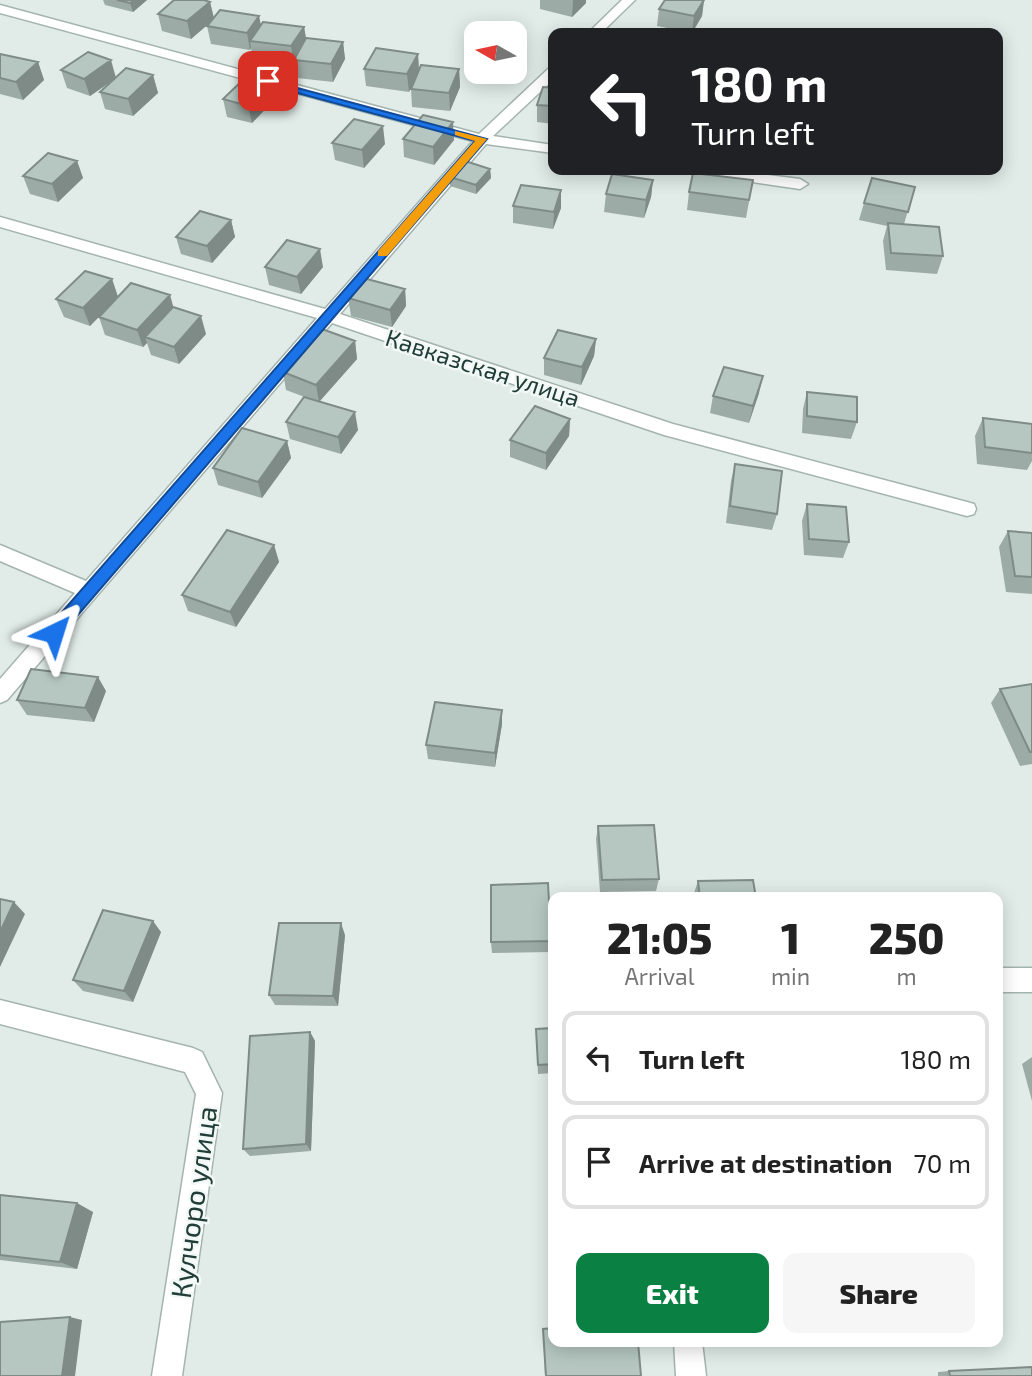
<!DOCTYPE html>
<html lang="en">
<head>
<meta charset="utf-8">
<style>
  :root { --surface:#fff; --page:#f6f6f6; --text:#222; --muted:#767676; --line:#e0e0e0; --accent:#0b8043 }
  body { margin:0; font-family:"Exo 2",sans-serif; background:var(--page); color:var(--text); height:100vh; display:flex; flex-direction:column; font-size:26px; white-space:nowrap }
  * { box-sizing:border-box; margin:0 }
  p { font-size:23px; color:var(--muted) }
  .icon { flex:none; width:38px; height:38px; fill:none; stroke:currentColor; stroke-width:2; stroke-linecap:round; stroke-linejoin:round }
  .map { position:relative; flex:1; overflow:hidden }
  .drawer { position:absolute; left:548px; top:892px; width:455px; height:455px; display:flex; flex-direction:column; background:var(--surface); border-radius:14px; box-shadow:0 4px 18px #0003 }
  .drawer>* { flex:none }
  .guide { position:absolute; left:548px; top:28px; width:455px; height:147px; border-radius:14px; box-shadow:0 4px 18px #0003; background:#202124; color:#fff; overflow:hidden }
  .needle { width:46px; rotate:279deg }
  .controls { position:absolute; left:464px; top:21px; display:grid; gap:14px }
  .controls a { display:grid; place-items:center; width:63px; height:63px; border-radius:14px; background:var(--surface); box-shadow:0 4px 18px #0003; font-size:35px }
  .pin { position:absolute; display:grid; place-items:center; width:60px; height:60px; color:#fff; margin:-30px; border-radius:14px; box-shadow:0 4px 10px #0006 }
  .me { position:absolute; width:77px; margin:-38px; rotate:41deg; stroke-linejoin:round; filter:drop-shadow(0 0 5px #0008) }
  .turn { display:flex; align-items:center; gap:24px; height:147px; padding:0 28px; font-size:32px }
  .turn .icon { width:91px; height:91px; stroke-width:2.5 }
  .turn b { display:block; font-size:49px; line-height:60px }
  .eta { display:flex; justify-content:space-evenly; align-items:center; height:119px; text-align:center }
  .eta b { font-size:42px; font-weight:800; line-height:49px }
  .cta { display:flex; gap:14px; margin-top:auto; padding:14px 28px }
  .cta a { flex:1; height:80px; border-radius:14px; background:var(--accent); color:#fff; font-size:28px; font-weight:800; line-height:80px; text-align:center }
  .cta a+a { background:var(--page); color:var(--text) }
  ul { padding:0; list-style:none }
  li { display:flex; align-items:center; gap:21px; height:94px; margin:0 14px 10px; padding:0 14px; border:4px solid var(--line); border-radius:14px }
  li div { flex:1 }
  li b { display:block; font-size:26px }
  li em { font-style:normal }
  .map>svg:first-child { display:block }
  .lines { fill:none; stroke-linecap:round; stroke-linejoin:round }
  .street-casing { stroke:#a4b4af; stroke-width:3 }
  .street { fill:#fff; fill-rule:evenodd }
  .wall { fill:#9daba6 }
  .shaded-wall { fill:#7f8b87 }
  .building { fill:#b6c7c1; stroke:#7f8b87; stroke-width:2 }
  .route { fill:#1a73e8; stroke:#114b97; stroke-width:2 }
  .slow { fill:#f59e0b }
  .labels { text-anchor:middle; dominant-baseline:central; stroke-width:5; stroke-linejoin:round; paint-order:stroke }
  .street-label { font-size:24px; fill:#213d37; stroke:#f2f8f5 }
  .near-street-label { font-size:28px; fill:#213d37; stroke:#f2f8f5 }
</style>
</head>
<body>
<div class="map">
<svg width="1032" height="1376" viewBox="0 0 1032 1376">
  <rect width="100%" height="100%" fill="#e1ece8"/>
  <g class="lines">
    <defs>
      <path id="street" d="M622,0H635L601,33H588Z
        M0,5L479,134L548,69L553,68V80L493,136L553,145V153L486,144L340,314L673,424L967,502L974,504L976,509L974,514L967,516L664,435L332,323L7,700L0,703V679L75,593L0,561V545L86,581L317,318L0,227V217L325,309L473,141L0,13Z
        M691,170H729L800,179L808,184L800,189L698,174Z
        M998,968H1032V992H998Z
        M0,1000L193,1048L202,1052L222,1093L182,1376H152L196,1094L185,1072L0,1024Z
        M674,1342H702L706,1376H676Z"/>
    </defs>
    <!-- street casing -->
    <use href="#street" class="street-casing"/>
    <!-- street -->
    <use href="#street" class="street"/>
  </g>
  <!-- wall -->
  <path class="wall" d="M103,0H147L133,12L105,5Z
    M540,0H586V3L572,17L540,9Z
    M704,0L702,16L692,33L657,26L659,9Z
    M210,2L214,18L261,25L304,27L306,39L343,42L345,59L333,82L297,78L295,64L253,59L251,48L250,50L211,44L207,26L211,22L191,39L162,31L158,14Z
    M0,54L38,62L44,80L23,100L0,94Z
    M418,54L419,70L459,69L460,87L450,111L412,107L411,89L415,80L409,92L366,86L364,69Z
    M61,70L116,77L153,75L158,93L133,116L105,109L100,92L112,81L90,96L67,88Z
    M273,80L276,98L252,123L227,117L223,99Z
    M553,88V124L537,122V105Z
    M403,139L454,140L434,165L404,157Z
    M332,143L385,144L364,168L335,160Z
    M77,161L83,178L58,202L30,194L23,176Z
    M490,169L491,178L476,194L450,186V177Z
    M812,170H833L832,173Z
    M653,180L651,197L644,218L604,212L606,194Z
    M753,180L746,218L687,210L689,192Z
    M915,187L904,224L943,256L937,274L886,270L883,241L887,226L859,220L864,203Z
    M561,190V208L553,229L513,223V206Z
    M231,220L235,237L212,263L181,254L176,237Z
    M265,267H323L301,294L269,285Z
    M112,279L118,297L90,326L64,317L56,299Z
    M405,289L406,306L392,327L351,316L348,298Z
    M170,295L173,307L206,334L179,364L151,355L147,343L143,347L105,335L99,317Z
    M596,339L594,356L581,385L544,375V358Z
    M355,341L357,359L319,402L358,430L341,454L290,439L286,422L318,402L286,390L283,372Z
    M807,392L857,422L851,439L802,433L803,409Z
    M759,393L749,423L710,413L713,396Z
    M983,418L1032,424V461L1027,470L977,464L975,436Z
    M570,419L569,436L546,470L510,457V440Z
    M287,441L291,458L262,498L218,485L213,468Z
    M735,464L777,514L772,530L726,523L731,481Z
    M807,504L849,542L843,558L804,555L802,521Z
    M1008,531L1032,533V594L1006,592L999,547Z
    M274,545L279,562L236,627L188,611L182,595Z
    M1032,684V764L1020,766L991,703L1000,689Z
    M106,691L94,722L27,715L17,700Z
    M502,710V724L495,767L428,759L426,745Z
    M598,826L659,879L656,891L600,892L596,839Z
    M698,881L756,898H695L694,893Z
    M161,932L133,1002L83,991L73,980Z
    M345,935L338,1006L275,1005L269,995Z
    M551,941L550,952L492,953L491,942Z
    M553,1028V1073L538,1074L536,1029Z
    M310,1032L315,1041L311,1151L250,1156L243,1149Z
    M1032,1057V1101L1022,1064Z
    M0,1195L93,1212L77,1269L0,1260Z
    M543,1329L641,1376H545Z
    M949,1371L1032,1376H938V1372Z"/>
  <!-- shaded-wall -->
  <path class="shaded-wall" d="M134,0H147L133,12L130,3Z
    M573,0H586V3L572,17Z
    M704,0L702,16L692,33L694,16Z
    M210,2L214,19L191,39L187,21Z
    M259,16L263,34L250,41L251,48L250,50L247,33Z
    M304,27L307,44L294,60V64L291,46Z
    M343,42L345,59L333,82L331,64Z
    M418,54L419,72L409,92L407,74Z
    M111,60L116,78L90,96L84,79Z
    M38,62L44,80L23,100L16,82Z
    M459,69L460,87L450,111L449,93Z
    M153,75L158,93L133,116L128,99Z
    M273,80L276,98L252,123L248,106Z
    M453,122L454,140L434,165L433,147Z
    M383,126L385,144L364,168L362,150Z
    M77,161L83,178L58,202L52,184Z
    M490,169L491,178L476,194V185Z
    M653,180L651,197L644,218L646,200Z
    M561,190V208L553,229L554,212Z
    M231,220L235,237L212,263L207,246Z
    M320,249L323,267L301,294L297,277Z
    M112,279L118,297L90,326L83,308Z
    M405,289L406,306L392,327L390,310Z
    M170,295L175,313L145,337L147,343L143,347L137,330Z
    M201,316L206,334L179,364L174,347Z
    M596,339L594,356L581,385L582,367Z
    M355,341L357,359L319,402L316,385Z
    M763,376L759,393L749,423L753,406Z
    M355,412L358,430L341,454L338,437Z
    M570,419L569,436L546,470V453Z
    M287,441L291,458L262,498L258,482Z
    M274,545L279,562L236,627L230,612Z
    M98,677L106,691L94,722L85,708Z
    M502,710V724L495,767V753Z
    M14,902L25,914L0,967V932Z
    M153,921L161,932L133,1002L124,991Z
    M341,923L345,935L338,1006L333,996Z
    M310,1032L315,1041L311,1151L306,1144Z
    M77,1203L93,1212L77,1269L60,1262Z
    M70,1317L82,1320L75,1376H62Z"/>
  <!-- building -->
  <path class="building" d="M117,0H134L130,3Z
    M174,0H204L210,2L187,21L158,14Z
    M665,0H704L694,16L659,9Z
    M220,10L259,16L247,33L207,26Z
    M263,22L304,27L291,46L250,41Z
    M306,38L343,42L331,64L294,60Z
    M376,48L418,54L407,74L364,69Z
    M88,52L111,60L84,79L61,70Z
    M0,54L38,62L16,82L0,78Z
    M421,65L459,69L449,93L411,89Z
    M126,68L153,75L128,99L100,92Z
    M249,74L273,80L248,106L223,99Z
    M543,87L553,88V106L537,105Z
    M423,115L453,122L433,147L403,139Z
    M354,119L383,126L362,150L332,143Z
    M48,153L77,161L52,184L23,176Z
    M465,161L490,169L476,185L450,177Z
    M693,173L753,180L749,200L689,192Z
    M612,174L653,180L646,200L606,194Z
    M872,178L915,187L908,212L864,203Z
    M521,185L561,190L554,212L513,206Z
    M200,211L231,220L207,246L176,237Z
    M888,223L939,227L943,256L891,253Z
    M287,240L320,249L297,277L265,267Z
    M85,271L112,279L83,308L56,299Z
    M363,278L405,289L390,310L348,298Z
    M131,283L170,295L137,330L99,317Z
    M173,307L201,316L174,347L145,337Z
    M322,329L355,341L316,385L283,372Z
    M558,330L596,339L582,367L544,358Z
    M724,367L763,376L753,406L713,396Z
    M807,392L857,397V422L807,416Z
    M304,397L355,412L338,437L286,422Z
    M535,406L570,419L546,453L510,440Z
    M983,418L1032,424V453L985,447Z
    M242,428L287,441L258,482L213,468Z
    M735,464L782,471L777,514L730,506Z
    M807,504L846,507L849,542L809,539Z
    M227,530L274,545L230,612L182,595Z
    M1008,531L1032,533V577L1015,576Z
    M31,669L98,677L85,708L17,700Z
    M1032,684V752H1030L1000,689Z
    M435,702L502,710L495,753L426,745Z
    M654,825L659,879L602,880L598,826Z
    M753,880L756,898H700L698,881Z
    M548,883L551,941L491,942V885Z
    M0,899L14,902L0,932Z
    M103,910L153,921L124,991L73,980Z
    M279,923H341L333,996L269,995Z
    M553,1028V1064L538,1065L536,1029Z
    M310,1032L306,1144L243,1149L250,1036Z
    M0,1195L77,1203L60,1262L0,1255Z
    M70,1317L62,1376H0V1322Z
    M553,1328V1342H638L641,1376H546L543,1329Z
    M1032,1367V1376H950L949,1371Z"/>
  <!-- route -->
  <path class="route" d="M264,79L487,139L59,637H48L46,633L48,628L475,141L264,84Z"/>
  <!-- slow -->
  <path class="slow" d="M455,131L487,139L387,256H378V251L475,141L455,135Z"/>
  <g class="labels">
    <!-- street labels -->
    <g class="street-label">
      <text transform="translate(483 367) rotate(18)">Кавказская улица</text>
    </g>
    <!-- near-street labels -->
    <g class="near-street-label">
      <text transform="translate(193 1202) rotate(-82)">Кулчоро улица</text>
    </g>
  </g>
</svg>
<div class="controls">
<a><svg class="needle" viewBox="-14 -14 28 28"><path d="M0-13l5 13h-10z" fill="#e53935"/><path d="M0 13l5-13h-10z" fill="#767676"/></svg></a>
</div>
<div class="pin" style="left:268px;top:81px;background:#d93025"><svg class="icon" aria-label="arrive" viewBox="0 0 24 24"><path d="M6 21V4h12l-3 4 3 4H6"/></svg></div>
<svg class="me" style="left:54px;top:633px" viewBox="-20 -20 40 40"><path d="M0-17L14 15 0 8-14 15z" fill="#1a73e8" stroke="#fff" stroke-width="4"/></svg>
<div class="guide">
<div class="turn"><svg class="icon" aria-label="left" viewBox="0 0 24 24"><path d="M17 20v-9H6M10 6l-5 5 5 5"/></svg><div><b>180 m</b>Turn left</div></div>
</div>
<section class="drawer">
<div class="eta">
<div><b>21:05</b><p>Arrival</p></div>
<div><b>1</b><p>min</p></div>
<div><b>250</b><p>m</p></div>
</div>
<ul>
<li><svg class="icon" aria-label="left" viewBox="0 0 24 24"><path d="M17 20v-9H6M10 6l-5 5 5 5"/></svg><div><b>Turn left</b></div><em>180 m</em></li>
<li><svg class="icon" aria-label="arrive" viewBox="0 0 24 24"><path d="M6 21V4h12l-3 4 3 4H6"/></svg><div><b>Arrive at destination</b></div><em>70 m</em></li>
</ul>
<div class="cta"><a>Exit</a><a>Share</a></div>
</section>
</div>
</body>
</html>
